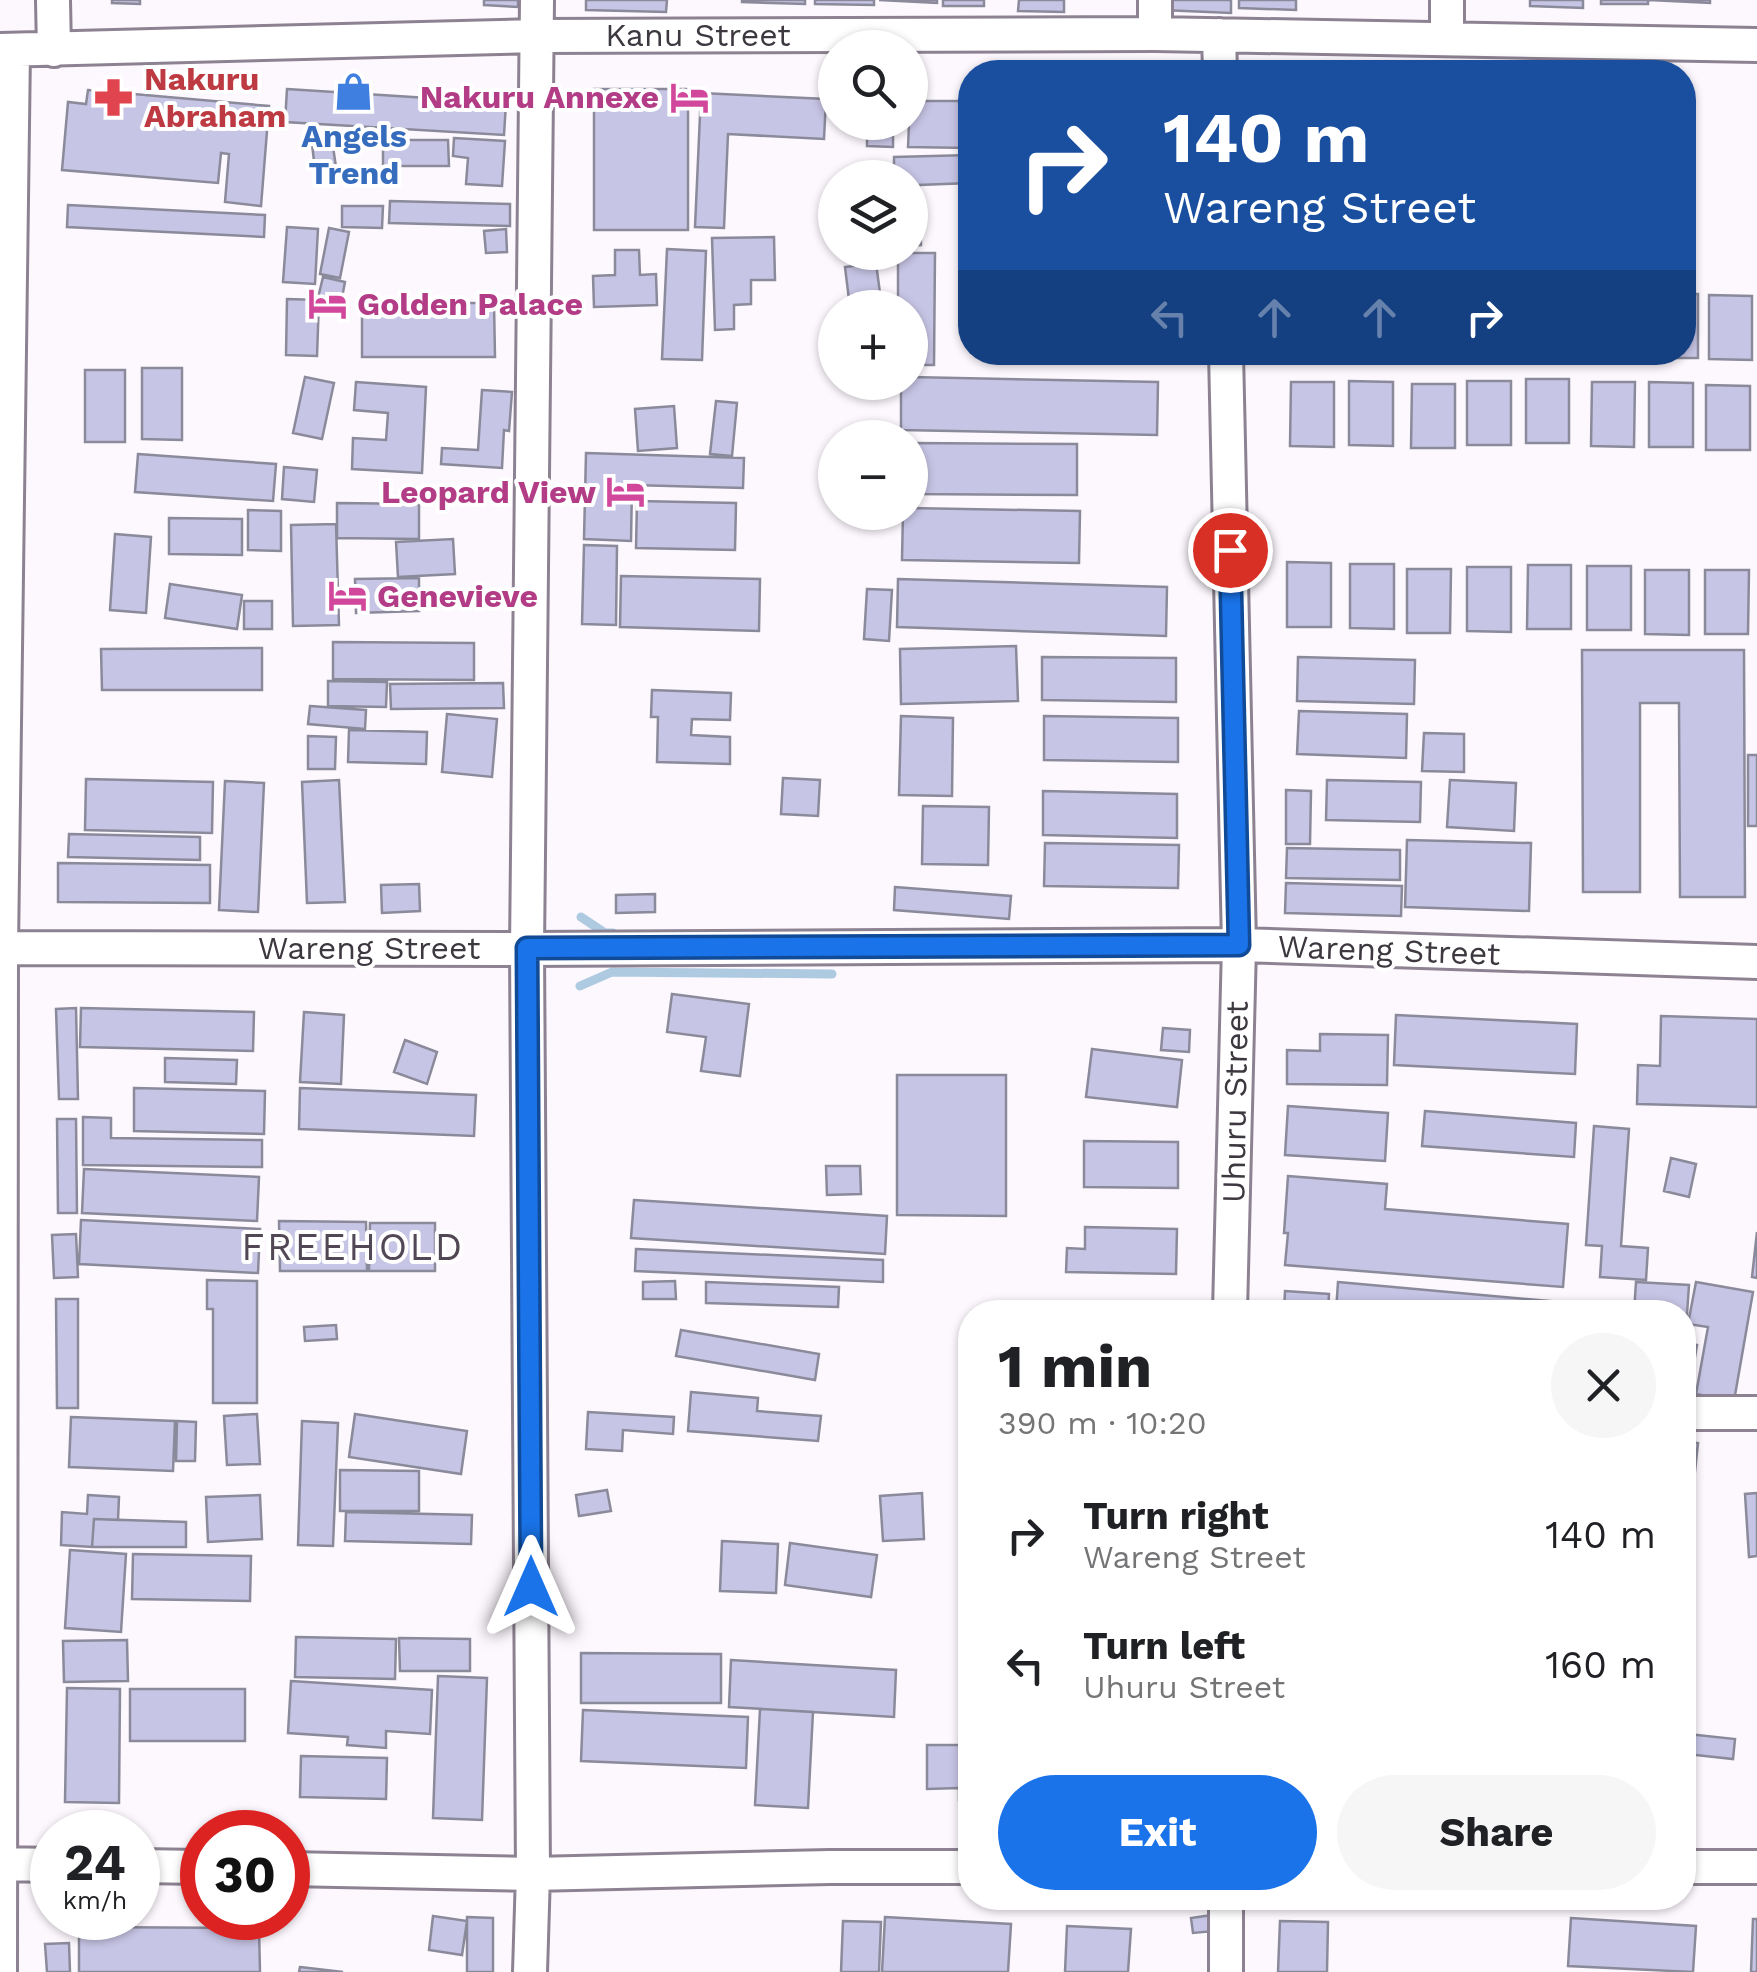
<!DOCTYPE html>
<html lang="en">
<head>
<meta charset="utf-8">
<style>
  :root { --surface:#fff; --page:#f6f6f6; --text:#202124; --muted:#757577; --accent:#1a73e8 }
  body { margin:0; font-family:"Work Sans",sans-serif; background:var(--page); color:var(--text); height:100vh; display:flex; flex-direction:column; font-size:38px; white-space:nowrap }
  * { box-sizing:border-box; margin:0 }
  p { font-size:32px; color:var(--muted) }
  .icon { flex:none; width:55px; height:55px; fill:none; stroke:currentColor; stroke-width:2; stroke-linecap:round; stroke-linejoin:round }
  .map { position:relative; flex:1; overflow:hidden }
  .sheet { position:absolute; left:958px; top:1300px; width:738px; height:610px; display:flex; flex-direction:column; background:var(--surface); border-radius:40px; box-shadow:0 2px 8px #0004 }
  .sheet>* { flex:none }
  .hud { position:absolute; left:958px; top:60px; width:738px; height:305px; border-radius:40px; box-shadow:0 2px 8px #0004; background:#1a4fa0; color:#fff; overflow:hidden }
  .buttons { position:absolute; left:818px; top:30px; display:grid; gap:20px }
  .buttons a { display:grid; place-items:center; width:110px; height:110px; border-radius:50%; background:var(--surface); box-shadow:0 2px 8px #0004; font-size:50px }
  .speed { position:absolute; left:30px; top:1810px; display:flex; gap:20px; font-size:50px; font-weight:700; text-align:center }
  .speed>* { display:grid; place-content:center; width:130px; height:130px; border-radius:50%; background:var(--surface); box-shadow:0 2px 8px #0004; line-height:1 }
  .speed small { font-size:25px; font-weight:400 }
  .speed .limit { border:15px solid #d22; background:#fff; color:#111 }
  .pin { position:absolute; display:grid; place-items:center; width:85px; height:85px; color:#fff; margin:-42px; border:5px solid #fff; border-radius:50%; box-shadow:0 2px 10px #0007 }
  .me { position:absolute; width:110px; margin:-55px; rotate:0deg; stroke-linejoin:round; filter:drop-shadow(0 0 8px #0008) }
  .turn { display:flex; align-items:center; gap:35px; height:210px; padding:0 40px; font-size:45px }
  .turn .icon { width:130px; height:130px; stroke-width:2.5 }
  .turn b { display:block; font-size:70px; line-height:85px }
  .lanes { display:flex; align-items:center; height:95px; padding:0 40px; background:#0003; justify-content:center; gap:50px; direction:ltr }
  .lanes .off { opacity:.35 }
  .round { display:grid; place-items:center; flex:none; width:105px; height:105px; border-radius:52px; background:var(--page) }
  .overview { display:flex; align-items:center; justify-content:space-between; height:170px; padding:0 40px }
  h1 { font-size:60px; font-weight:700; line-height:75px }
  .action { display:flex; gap:20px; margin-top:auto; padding:20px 40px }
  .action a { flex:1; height:115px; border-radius:60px; background:var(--accent); color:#fff; font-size:40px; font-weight:700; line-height:115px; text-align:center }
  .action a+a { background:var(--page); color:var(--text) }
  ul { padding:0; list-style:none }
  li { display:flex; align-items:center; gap:30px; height:130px; padding:0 40px }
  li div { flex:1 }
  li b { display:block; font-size:38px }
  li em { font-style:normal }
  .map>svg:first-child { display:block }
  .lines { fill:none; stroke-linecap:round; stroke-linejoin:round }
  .stream { stroke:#aecae0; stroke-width:9 }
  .building { fill:#c7c5e5; stroke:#8b8a9b; stroke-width:2.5 }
  .minor-casing { stroke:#8d8291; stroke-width:38 }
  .minor { stroke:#fff; stroke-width:32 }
  .route-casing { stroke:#114b97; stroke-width:25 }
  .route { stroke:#1a73e8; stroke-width:18 }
  .labels { text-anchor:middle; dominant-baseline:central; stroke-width:8; stroke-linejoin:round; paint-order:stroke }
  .street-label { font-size:32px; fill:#3d383f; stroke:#fff }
  .health-label { font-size:32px; font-weight:bold; fill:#be3a42; stroke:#fff; text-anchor:start }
  .hotel-label { font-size:32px; font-weight:bold; fill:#b23c85; stroke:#fff; text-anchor:end }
  .shop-label { font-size:32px; font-weight:bold; fill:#366cbe; stroke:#fff }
  .quarter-label { font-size:38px; letter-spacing:2.5px; fill:#514755; stroke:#fff }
</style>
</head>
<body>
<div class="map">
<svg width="1757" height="1972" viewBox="0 0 1757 1972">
  <rect width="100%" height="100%" fill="#fdf8fe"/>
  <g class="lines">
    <!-- stream -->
    <path class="stream" d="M581,917L605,933H613
      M580,986L612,972L832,974"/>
  </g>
  <!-- building -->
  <path class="building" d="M112,0H140V4L112,3Z
    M484,0H518V7L484,5Z
    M586,0H667L666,12L586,10Z
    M742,0H805V4L742,2Z
    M815,0H874V5L815,4Z
    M879,0H937V3Z
    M943,0H984V6H943Z
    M1019,0H1064V12L1018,11Z
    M1162,0H1231V13L1162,10Z
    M1239,0H1296V10L1239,8Z
    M1530,0H1583V8L1530,6Z
    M1601,0H1648V4H1601Z
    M1649,0H1710V3Z
    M287,89L506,103L504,135L285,122Z
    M594,89H688V230H594Z
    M88,90L269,106L261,206L225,202L229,154L221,153L218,183L62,170L68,102L86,104Z
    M701,93L826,99L824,139L728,134L724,228L695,227Z
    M910,101H970V148L908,147Z
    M867,122H893V147L867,146Z
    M331,133L336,167L315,170L311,135Z
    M454,138L505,141L502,186L466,184L468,158L453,156Z
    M383,140H448L449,166H383Z
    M970,155V183L919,185L921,245L910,246V178H894V157Z
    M390,201L510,204V226L389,223Z
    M68,205L265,215L264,237L67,227Z
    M342,206H383L382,228L342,227Z
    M287,227L318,229L315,284L283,282Z
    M329,228L349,232L340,278L320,274Z
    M506,229L507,252L486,253L484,231Z
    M774,237L775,280H751V304L734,305V329L715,330L712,238Z
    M667,249L706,251L702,360L662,359Z
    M615,250H639L640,275L656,274L657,305L594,307L593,276L615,275Z
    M898,253H935L934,365H910V308H898Z
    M876,263L882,308H850L845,267Z
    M323,277L345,282L341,303L318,298Z
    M1682,294H1698V358H1654V352H1682Z
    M1709,295L1752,296V360L1709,359Z
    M287,299L319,300L317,356L286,355Z
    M362,303H494L495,357H362Z
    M1033,352H1062L1060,360Z
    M1412,352H1456V361H1412Z
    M1472,352H1516V358H1472Z
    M1531,352H1574V360H1531Z
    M1593,352H1636V358L1593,357Z
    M142,368H182V440L142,439Z
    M85,370H125V442H85Z
    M305,377L334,383L322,439L293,433Z
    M910,377L1158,382L1157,435L901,430V382H910Z
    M1526,379H1569V443H1526Z
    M1349,381L1393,382V446L1349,445Z
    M1467,381H1511V445H1467Z
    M356,382L426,387L422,473L352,469L353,438L386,440L388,413L354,410Z
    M1291,382H1334V447L1290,446Z
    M1592,382H1635L1634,447L1591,446Z
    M1649,382L1693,383V447H1649Z
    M1412,384H1455V448H1411Z
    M1706,385L1750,386V450H1706Z
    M482,390L512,392L509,431L504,430L502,468L441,464L442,448L478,450Z
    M716,401L737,403L732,456L710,454Z
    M674,406L677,448L638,451L635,409Z
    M910,443L1077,444V495L910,494Z
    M586,453L744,458L743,488L632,485L631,541L584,539Z
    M138,454L276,464L273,501L135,492Z
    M284,467L317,470L314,502L282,499Z
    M637,501L736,503L735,550L636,548Z
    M337,503L419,504V539L337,538Z
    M910,508L1080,511L1079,563L902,560L903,512H910Z
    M248,510L281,511V551L248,550Z
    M169,518L242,519V555L169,554Z
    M336,524L339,625L293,626L291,525Z
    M115,534L151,537L146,613L110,610Z
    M453,539L455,574L398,577L396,542Z
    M584,545L617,546L616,625L582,624Z
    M1287,562L1331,563V627H1287Z
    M1350,564H1394V629L1350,628Z
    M1528,565H1571V629H1527Z
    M1587,566H1631V630H1587Z
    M1467,567H1511V632L1467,631Z
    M1407,569H1451L1450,633H1407Z
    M1645,570H1689V635L1645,634Z
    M1705,570H1749L1748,634H1705Z
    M621,576L760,579L759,631L620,627Z
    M419,578V611L356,613L355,579Z
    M898,579L1167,587L1166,636L897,627Z
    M170,584L242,595L237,629L165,618Z
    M867,589L892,590L889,641L864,639Z
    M244,601H272V629H244Z
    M333,642L474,643V680L333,679Z
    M1016,646L1018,701L901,704L900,649Z
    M262,648V690H102L101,649Z
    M1582,650H1744L1745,897H1680L1679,703H1640V892H1583Z
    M1042,657L1176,658V702L1042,700Z
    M1298,657L1415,660L1414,704L1297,701Z
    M328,681L387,682L386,707L328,706Z
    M503,683L504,708L391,709L390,684Z
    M652,690L731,693L730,720L692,719L691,735L730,737V764L657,762L658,717H651Z
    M310,706L366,710L365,729L308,724Z
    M1299,711L1407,714L1406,758L1297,754Z
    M447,714L497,719L492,777L442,772Z
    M901,716L953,718L952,796L899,795Z
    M1044,716L1178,718V762L1044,760Z
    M349,730L427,732L426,764L348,762Z
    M1424,733L1464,734V772L1422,771Z
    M308,736L336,737L335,769H308Z
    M1748,755H1757V826H1748Z
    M783,778L820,780L818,816L781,814Z
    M86,779L213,782L212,833L85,830Z
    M339,780L345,902L307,903L302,782Z
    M1327,780L1421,782L1420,822L1326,820Z
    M1450,780L1516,783L1514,831L1447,827Z
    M225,781L264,783L258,912L219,910Z
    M1286,790L1311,791L1310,844H1286Z
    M1043,791L1177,794V838L1043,835Z
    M923,806L989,807L988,865L922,864Z
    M69,834L200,837V860L68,857Z
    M1407,840L1531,843L1529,911L1405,907Z
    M1045,843L1179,845L1178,888L1044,886Z
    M1287,848L1400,850V880L1286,878Z
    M58,863L210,865V903L58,902Z
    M1286,883L1402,886L1401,916L1285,913Z
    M419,884L420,911L382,913L381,885Z
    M895,887L1011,896L1009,919L894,910Z
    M655,894V912L616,913V895Z
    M672,994L749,1004L740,1076L701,1071L706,1037L667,1032Z
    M76,1008L78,1099H59L56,1009Z
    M81,1008L254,1012L253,1051L80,1047Z
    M304,1012L344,1015L341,1084L300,1082Z
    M1396,1015L1577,1024L1575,1074L1394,1065Z
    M1661,1016L1757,1019V1107L1637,1104L1638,1065L1660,1066Z
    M1163,1028L1190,1030L1189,1052L1161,1050Z
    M1320,1034L1388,1035L1387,1085L1287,1084V1050L1320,1051Z
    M405,1040L437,1052L427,1084L394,1072Z
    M1092,1049L1182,1060L1177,1107L1086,1097Z
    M165,1058L237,1060L236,1084L165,1082Z
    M897,1075H1006V1216L897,1215Z
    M134,1088L265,1091L264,1134L134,1131Z
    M300,1088L476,1095L474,1136L299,1129Z
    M1288,1106L1388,1113L1385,1161L1285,1155Z
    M1425,1111L1576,1123L1574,1157L1422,1146Z
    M83,1117L111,1118V1138L262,1140V1167L83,1165Z
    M57,1119H76L77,1213H58Z
    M1594,1126L1629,1129L1621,1246L1648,1248L1646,1280L1600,1277L1602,1246L1586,1245Z
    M1084,1141L1178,1142V1188L1084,1187Z
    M1671,1158L1696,1164L1689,1197L1664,1191Z
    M826,1166H860L861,1194L827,1195Z
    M84,1169L259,1177L257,1221L82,1213Z
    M1288,1176L1387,1184L1385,1209L1568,1224L1563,1287L1285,1265L1288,1233H1284Z
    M634,1200L887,1216L885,1254L631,1238Z
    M81,1220L260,1229L258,1273L79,1264Z
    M279,1221L366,1222L367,1271H280Z
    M370,1223H435V1271H369Z
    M1085,1227L1177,1229L1176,1274L1066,1272L1067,1248L1085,1249Z
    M1757,1232V1278L1752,1277Z
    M76,1234L78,1277L54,1278L52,1235Z
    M636,1249L883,1260V1282L635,1271Z
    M207,1280L257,1281V1403H213V1309H207Z
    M675,1281L676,1299H643V1282Z
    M706,1282L839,1287L838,1307L706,1303Z
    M1338,1282L1560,1302L1559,1312H1336Z
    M1636,1282L1689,1285L1686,1329H1682V1312H1634Z
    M1696,1282L1753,1292L1734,1401L1696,1394L1708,1327L1688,1324Z
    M1285,1291L1329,1294L1328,1312H1284Z
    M56,1299H78V1408H57Z
    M336,1325L337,1339L305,1341L304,1327Z
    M681,1330L819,1354L815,1380L676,1356Z
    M1682,1342L1697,1345L1687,1404L1682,1403Z
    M691,1392L758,1398L757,1411L821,1416L818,1441L688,1431Z
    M588,1412L674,1417L673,1434L623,1430L622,1451L586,1449Z
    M257,1414L260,1464L227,1465L224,1416Z
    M355,1414L467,1431L461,1474L349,1457Z
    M71,1417L175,1421L173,1471L69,1467Z
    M177,1421L196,1422L195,1461H176Z
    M302,1421L338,1423L333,1546L298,1545Z
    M1682,1441L1698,1443L1686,1556L1682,1555Z
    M340,1470L419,1471V1511H340Z
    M607,1490L611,1511L579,1516L576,1495Z
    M922,1493L924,1539L883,1541L880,1496Z
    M1757,1493V1556L1749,1557L1745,1494Z
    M88,1495L119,1497L118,1520L94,1519L92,1547L61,1545L62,1512L87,1514Z
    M260,1495L262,1539L208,1542L206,1497Z
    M346,1512L472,1515L471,1544L345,1541Z
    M94,1519L186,1522V1547H92Z
    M722,1541L778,1544L776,1593L720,1591Z
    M790,1543L877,1555L871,1597L785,1585Z
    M70,1550L126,1554L121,1632L65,1628Z
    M133,1554L251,1556L250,1601L132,1599Z
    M296,1637L396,1639L395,1679L295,1677Z
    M399,1638L470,1639V1671H400Z
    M127,1640L128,1681L64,1682L63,1641Z
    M581,1653L721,1654V1703H581Z
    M731,1660L896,1670L894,1717L729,1707Z
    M438,1676L487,1678L482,1820L433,1818Z
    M291,1681L432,1690L430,1734L386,1731V1748L347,1745L348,1737L288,1733Z
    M67,1688L120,1689L119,1803L65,1802Z
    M130,1689H245V1741H130Z
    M760,1709L813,1712L808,1808L755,1805Z
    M583,1710L748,1717L746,1768L581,1761Z
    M1688,1734L1735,1739L1733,1759L1686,1754Z
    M927,1745H970V1800H959V1788L927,1789Z
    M301,1756L387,1758L386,1799L300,1797Z
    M1212,1915L1215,1931L1193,1933L1191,1918Z
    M433,1916L467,1921L462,1955L429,1950Z
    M467,1917L493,1918V1972H467Z
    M885,1917L1011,1924L1008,1972H882Z
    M1571,1918L1696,1926L1693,1972L1568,1966Z
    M1753,1919H1757V1972H1751Z
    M843,1921L881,1922L879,1972H841Z
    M1280,1921L1328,1922L1327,1972H1278Z
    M1067,1926L1131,1929L1128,1972H1065Z
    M79,1927L259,1928L260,1972H79Z
    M69,1943L70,1972H47L45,1944Z
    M300,1967L343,1972H299Z"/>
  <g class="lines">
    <defs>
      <path id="minor" d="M53,0L54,50
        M1155,0V34
        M1219,35L1220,72
        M1447,39V0
        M0,50L536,36L1155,34L1757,45
        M1226,352L1239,945L1230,1312
        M0,948L527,949L1239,945L1757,962
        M1682,1413H1757
        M1,1864L52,1865
        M138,1866L202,1867
        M1682,1867H1757
        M288,1869L533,1874L830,1867H970
        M1226,1898V1972
        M0,1972L1,948L13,50
        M530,1972L533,1874L527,949L537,0"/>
    </defs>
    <!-- minor casing -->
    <use href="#minor" class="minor-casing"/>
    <!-- minor -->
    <use href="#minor" class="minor"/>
  </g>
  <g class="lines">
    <defs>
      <path id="route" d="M531,1587L527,948L1239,945L1230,550"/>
    </defs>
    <!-- route casing -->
    <use href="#route" class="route-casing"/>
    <!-- route -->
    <use href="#route" class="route"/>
  </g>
  <!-- icons -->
  <defs>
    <symbol id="shop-bare" viewBox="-9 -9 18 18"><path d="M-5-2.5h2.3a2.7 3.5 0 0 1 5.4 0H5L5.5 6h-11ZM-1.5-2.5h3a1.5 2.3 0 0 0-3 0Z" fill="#3f7fe0" stroke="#fff" stroke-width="2.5" paint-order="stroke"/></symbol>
    <symbol id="pharmacy-bare" viewBox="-9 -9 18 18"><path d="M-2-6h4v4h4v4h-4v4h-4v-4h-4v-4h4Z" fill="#e0444e" stroke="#fff" stroke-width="2.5" paint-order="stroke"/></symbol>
    <symbol id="hotel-bare" viewBox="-9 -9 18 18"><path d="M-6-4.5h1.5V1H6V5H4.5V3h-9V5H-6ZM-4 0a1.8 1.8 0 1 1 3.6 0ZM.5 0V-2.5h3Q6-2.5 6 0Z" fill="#d1479c" stroke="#fff" stroke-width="2.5" paint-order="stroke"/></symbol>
  </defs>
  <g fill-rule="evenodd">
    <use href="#shop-bare" x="326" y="64" width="55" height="55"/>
    <use href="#pharmacy-bare" x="86" y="70" width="55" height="55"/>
    <use href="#hotel-bare" x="662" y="70" width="55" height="55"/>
    <use href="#hotel-bare" x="300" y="276" width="55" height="55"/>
    <use href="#hotel-bare" x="598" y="464" width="55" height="55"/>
    <use href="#hotel-bare" x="320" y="568" width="55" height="55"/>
  </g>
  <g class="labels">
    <!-- street labels -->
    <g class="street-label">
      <text x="698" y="35">Kanu Street</text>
      <text x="369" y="948">Wareng Street</text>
      <text transform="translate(1389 950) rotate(2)">Wareng Street</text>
      <text transform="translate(1235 1102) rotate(-89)">Uhuru Street</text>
    </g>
    <!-- health labels -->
    <g class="health-label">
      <text x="144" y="79">Nakuru<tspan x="144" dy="37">Abraham</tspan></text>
    </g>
    <!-- hotel labels -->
    <g class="hotel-label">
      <text x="659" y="97">Nakuru Annexe</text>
      <text x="357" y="304" text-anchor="start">Golden Palace</text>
      <text x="596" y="492">Leopard View</text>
      <text x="377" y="596" text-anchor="start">Genevieve</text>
    </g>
    <!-- shop labels -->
    <g class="shop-label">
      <text x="354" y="136">Angels<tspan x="354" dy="37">Trend</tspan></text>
    </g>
    <!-- quarter labels -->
    <g class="quarter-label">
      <text x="353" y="1247">FREEHOLD</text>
    </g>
  </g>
</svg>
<div class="buttons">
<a><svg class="icon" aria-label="search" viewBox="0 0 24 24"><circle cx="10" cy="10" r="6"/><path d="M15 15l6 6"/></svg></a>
<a><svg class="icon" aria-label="layers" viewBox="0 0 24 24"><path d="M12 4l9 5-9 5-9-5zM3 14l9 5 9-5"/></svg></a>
<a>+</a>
<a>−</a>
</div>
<div class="speed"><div>24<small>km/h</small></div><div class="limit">30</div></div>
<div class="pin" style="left:1230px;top:550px;background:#d93025"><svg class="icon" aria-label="arrive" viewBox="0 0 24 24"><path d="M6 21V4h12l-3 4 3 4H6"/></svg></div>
<svg class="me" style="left:531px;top:1587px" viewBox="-20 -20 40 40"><path d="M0-17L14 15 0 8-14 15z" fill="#1a73e8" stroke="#fff" stroke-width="4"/></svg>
<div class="hud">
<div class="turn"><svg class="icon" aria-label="right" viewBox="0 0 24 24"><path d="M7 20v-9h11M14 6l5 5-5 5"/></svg><div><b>140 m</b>Wareng Street</div></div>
<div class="lanes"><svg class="icon off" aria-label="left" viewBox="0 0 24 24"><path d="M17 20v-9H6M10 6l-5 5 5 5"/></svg><svg class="icon off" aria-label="ahead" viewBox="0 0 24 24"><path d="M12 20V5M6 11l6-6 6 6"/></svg><svg class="icon off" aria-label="ahead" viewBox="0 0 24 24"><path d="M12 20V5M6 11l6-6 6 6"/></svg><svg class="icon" aria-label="right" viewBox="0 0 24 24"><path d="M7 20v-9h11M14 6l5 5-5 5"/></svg></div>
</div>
<section class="sheet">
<div class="overview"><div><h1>1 min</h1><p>390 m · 10:20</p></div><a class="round"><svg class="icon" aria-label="close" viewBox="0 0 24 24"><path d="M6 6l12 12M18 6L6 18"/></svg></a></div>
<ul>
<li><svg class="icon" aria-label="right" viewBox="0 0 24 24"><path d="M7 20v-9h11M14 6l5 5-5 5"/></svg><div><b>Turn right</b><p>Wareng Street</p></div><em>140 m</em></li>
<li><svg class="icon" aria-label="left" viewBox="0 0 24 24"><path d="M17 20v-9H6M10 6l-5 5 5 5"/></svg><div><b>Turn left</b><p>Uhuru Street</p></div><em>160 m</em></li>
</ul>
<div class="action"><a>Exit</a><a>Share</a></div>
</section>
</div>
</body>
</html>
